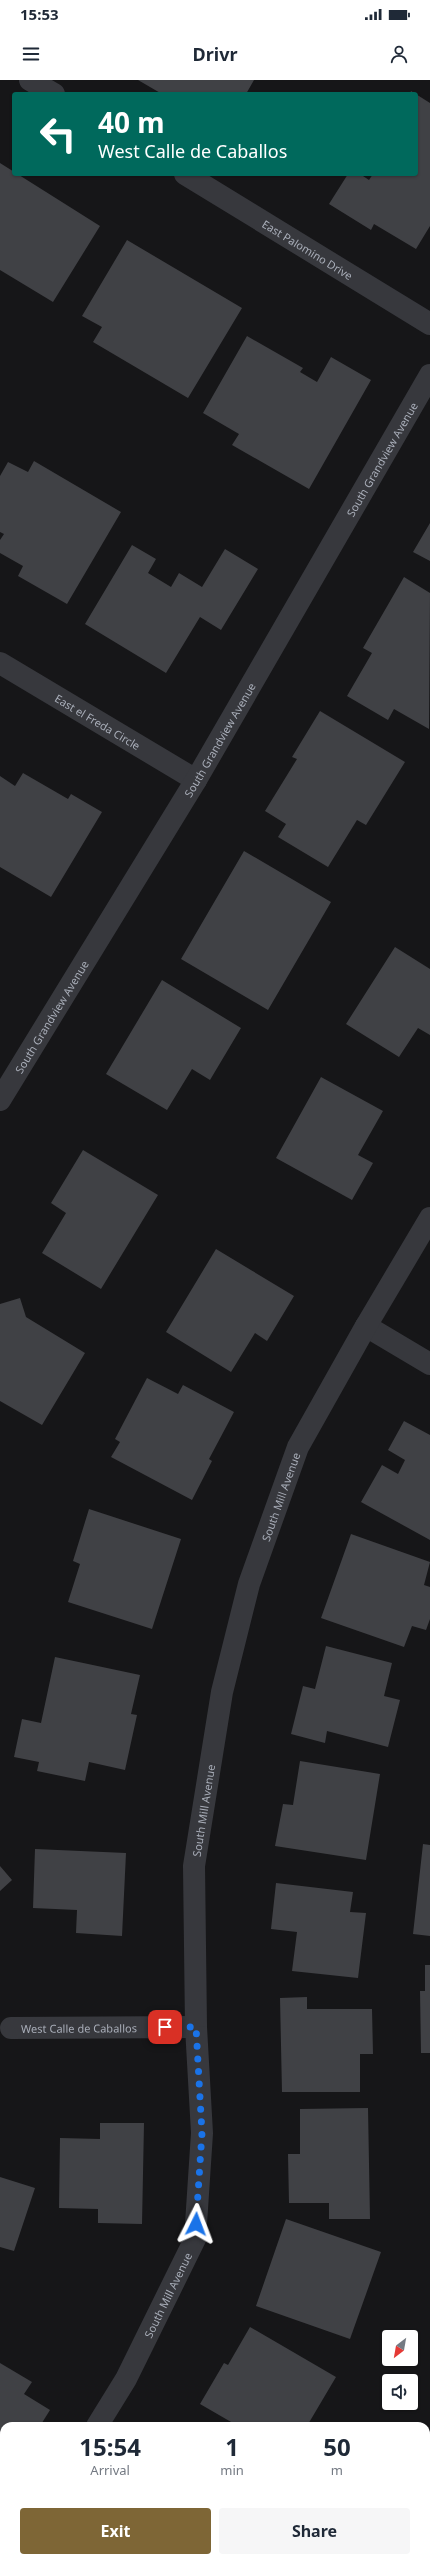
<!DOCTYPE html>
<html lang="en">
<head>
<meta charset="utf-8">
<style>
  :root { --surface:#fff; --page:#f6f6f7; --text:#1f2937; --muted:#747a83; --accent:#7e6636 }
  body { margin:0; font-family:"Noto Sans",sans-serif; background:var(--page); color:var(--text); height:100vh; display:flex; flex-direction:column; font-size:15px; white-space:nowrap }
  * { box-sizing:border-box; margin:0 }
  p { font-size:13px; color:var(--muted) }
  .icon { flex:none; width:22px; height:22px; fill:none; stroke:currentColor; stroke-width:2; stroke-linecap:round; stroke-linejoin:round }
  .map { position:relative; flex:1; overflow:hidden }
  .drawer { position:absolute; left:0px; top:2342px; width:430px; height:140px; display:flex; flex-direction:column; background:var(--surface); border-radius:12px 12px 0 0; box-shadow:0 1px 3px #0004 }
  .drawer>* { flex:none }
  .banner { position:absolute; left:12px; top:12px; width:406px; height:84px; border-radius:4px; box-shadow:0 1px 3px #0004; background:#00695c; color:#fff; overflow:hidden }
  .needle { width:26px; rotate:211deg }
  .buttons { position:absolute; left:382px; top:2250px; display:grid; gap:8px }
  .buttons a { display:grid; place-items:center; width:36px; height:36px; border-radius:4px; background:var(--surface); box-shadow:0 1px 3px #0004; font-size:20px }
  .pin { position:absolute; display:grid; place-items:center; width:34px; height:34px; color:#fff; margin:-17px; border-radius:8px; box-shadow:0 2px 6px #0006 }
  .me { position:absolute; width:44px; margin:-22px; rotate:3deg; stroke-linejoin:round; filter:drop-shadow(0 0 3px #0008) }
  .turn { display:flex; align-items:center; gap:14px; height:84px; padding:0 20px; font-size:18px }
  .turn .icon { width:52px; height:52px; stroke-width:2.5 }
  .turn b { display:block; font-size:28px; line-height:34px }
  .eta { display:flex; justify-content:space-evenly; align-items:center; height:68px; text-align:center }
  .eta b { font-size:24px; font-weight:700; line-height:28px }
  .primary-button { display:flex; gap:8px; margin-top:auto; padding:8px 20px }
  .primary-button a { flex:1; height:46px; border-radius:4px; background:var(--accent); color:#fff; font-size:16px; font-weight:700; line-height:46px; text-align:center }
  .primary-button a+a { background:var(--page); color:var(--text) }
  .status { display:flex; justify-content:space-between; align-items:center; height:28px; padding:0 20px; background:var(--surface); direction:ltr }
  .status svg { height:11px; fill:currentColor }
  header { display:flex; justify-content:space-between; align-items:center; height:52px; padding:0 20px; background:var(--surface); font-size:18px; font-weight:700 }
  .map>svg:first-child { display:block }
  .building { fill:#404145 }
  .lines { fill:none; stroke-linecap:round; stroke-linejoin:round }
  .street { stroke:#37383d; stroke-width:22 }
  .route { stroke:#1a73e8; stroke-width:7; stroke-dasharray:0 12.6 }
  .labels { text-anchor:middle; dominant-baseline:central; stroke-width:3; stroke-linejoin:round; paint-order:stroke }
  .street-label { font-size:11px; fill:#a8adb8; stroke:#111113 }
</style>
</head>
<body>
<div class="status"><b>15:53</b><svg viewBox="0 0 49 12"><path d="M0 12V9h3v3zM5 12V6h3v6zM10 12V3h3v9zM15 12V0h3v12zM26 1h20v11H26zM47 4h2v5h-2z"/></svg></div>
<header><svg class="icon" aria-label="menu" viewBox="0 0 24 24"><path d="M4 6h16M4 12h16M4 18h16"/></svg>Drivr<svg class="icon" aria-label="person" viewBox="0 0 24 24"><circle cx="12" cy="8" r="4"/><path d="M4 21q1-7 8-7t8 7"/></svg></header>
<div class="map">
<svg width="430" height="2482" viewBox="0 0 430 2482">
  <rect width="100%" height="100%" fill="#161618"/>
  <!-- building -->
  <path class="building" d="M138,0H254L246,14H162Z
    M411,11L430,23V146L416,169L374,144L371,150L329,124L348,94H360L369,100L373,94H416V14H410Z
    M0,83L100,146L53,222L0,190Z
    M127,160L242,228L188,318L93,262L102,247L82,236Z
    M247,256L303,288L300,292L317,302L331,277L371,300L309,409L232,365L239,354L203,333Z
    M34,381L121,432L67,524L18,496L23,486L0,473V460L4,454L0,452V396L8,382L28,392Z
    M430,443V481L413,472Z
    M132,465L156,479L148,493L171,507L179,493L202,507L225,469L258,489L221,550L200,537L166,593L85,544Z
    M404,497L430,513L429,649L394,629L388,640L347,616L372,573L363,568Z
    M320,631L405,682L366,745L357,740L328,787L278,757L286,744L265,731L297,679L292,677Z
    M23,693L68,719L71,714L102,732L51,817L0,787V696L15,706Z
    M244,771L331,822L268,930L181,879Z
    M395,867L430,889V955L418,948L399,977L346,944Z
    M162,900L241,948L210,1000L192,989L167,1030L106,994Z
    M321,997L383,1031L358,1075L373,1083L352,1120L276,1078Z
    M83,1070L158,1115L101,1209L42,1173L66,1133L51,1123Z
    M216,1169L294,1216L267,1261L255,1253L231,1292L166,1252Z
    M20,1218L26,1237L85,1273L42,1345L0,1321V1224Z
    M147,1298L178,1314L183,1305L234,1332L209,1379L212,1381L192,1420L111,1377L120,1362L115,1359Z
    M404,1341L430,1355V1460L361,1422L382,1385L398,1394L405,1380L388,1370Z
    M89,1429L181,1459L152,1549L68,1522L80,1484L73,1481Z
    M351,1454L430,1482L424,1505L430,1507V1539L426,1550L412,1546L404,1567L321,1538Z
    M326,1566L392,1583L384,1616L400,1620L388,1667L327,1651L325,1663L291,1654L303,1606L315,1609Z
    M55,1577L140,1595L131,1634L137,1635L125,1690L89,1682L85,1701L37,1691L39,1682L14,1677L22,1639L41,1643Z
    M300,1681L380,1694L366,1780L275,1766L283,1724L293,1725Z
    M423,1764L430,1765V1856L413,1854Z
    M35,1769L126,1773L122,1856L76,1853L77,1830L33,1828Z
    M0,1786L12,1800L0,1811Z
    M276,1803L353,1812L350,1832L366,1833L358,1898L292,1891L297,1852L271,1849Z
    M425,1885H430V1973H421L420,1911H425Z
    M307,1917V1929H372L373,1974H360V2012H282L280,1918Z
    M368,2028L370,2139H329V2123H289L288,2074H300V2029Z
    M100,2043H144L142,2144L98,2143V2129L59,2128L60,2058L100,2059Z
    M0,2097L35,2108L14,2171L0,2167Z
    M286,2139L381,2172L350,2259L256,2226Z
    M250,2247L336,2297L307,2346H238L200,2324L224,2283L228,2285Z
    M0,2283L32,2302L24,2314L50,2330L40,2346H4V2373L0,2371Z
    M240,2478H359L361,2480L358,2482H244Z"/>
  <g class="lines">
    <!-- street -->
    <g class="street">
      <path d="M30,0L54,14"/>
      <path id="s1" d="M185,94L430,244"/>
      <path id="s2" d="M0,583L196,700"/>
      <path id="s3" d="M0,1020L196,700L430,295"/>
      <path d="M366,1246L430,1284"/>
      <path id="s4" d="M11,1948L196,1947"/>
      <path id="s5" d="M97,2346L126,2299L195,2159L202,2053L196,1947L194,1786L222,1612L249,1504L298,1367L366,1246L430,1138"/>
      <path d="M12,2482L14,2478"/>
    </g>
  </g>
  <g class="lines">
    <!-- route -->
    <path class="route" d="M165,1947H196L202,2053L196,2144"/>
  </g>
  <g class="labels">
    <!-- street labels -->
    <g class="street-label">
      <text stroke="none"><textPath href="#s1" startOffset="144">East Palomino Drive</textPath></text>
      <text stroke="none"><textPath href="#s3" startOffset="746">South Grandview Avenue</textPath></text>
      <text stroke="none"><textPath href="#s2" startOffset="114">East el Freda Circle</textPath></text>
      <text stroke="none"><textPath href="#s3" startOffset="422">South Grandview Avenue</textPath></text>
      <text stroke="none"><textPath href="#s3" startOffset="98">South Grandview Avenue</textPath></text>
      <text stroke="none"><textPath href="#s5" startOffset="965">South Mill Avenue</textPath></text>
      <text stroke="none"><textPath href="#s5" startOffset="641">South Mill Avenue</textPath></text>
      <text stroke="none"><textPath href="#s4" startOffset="68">West Calle de Caballos</textPath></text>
      <text stroke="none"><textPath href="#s5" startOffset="149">South Mill Avenue</textPath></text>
    </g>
  </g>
</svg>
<div class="buttons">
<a><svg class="needle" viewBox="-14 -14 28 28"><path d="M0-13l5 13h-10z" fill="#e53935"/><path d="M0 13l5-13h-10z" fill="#747a83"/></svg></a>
<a><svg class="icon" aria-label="sound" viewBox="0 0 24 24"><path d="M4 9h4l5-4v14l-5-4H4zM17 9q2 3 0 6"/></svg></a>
</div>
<div class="pin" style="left:165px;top:1947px;background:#d93025"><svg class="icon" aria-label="arrive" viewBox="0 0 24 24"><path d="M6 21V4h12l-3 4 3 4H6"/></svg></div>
<svg class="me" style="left:196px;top:2144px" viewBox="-20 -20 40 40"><path d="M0-17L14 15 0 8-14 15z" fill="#1a73e8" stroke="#fff" stroke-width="4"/></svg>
<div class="banner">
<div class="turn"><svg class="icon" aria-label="left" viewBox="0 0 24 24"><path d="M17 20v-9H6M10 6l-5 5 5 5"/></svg><div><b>40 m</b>West Calle de Caballos</div></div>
</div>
<section class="drawer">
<div class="eta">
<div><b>15:54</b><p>Arrival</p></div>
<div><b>1</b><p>min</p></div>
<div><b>50</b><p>m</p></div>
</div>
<div class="primary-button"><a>Exit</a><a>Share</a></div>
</section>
</div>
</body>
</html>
